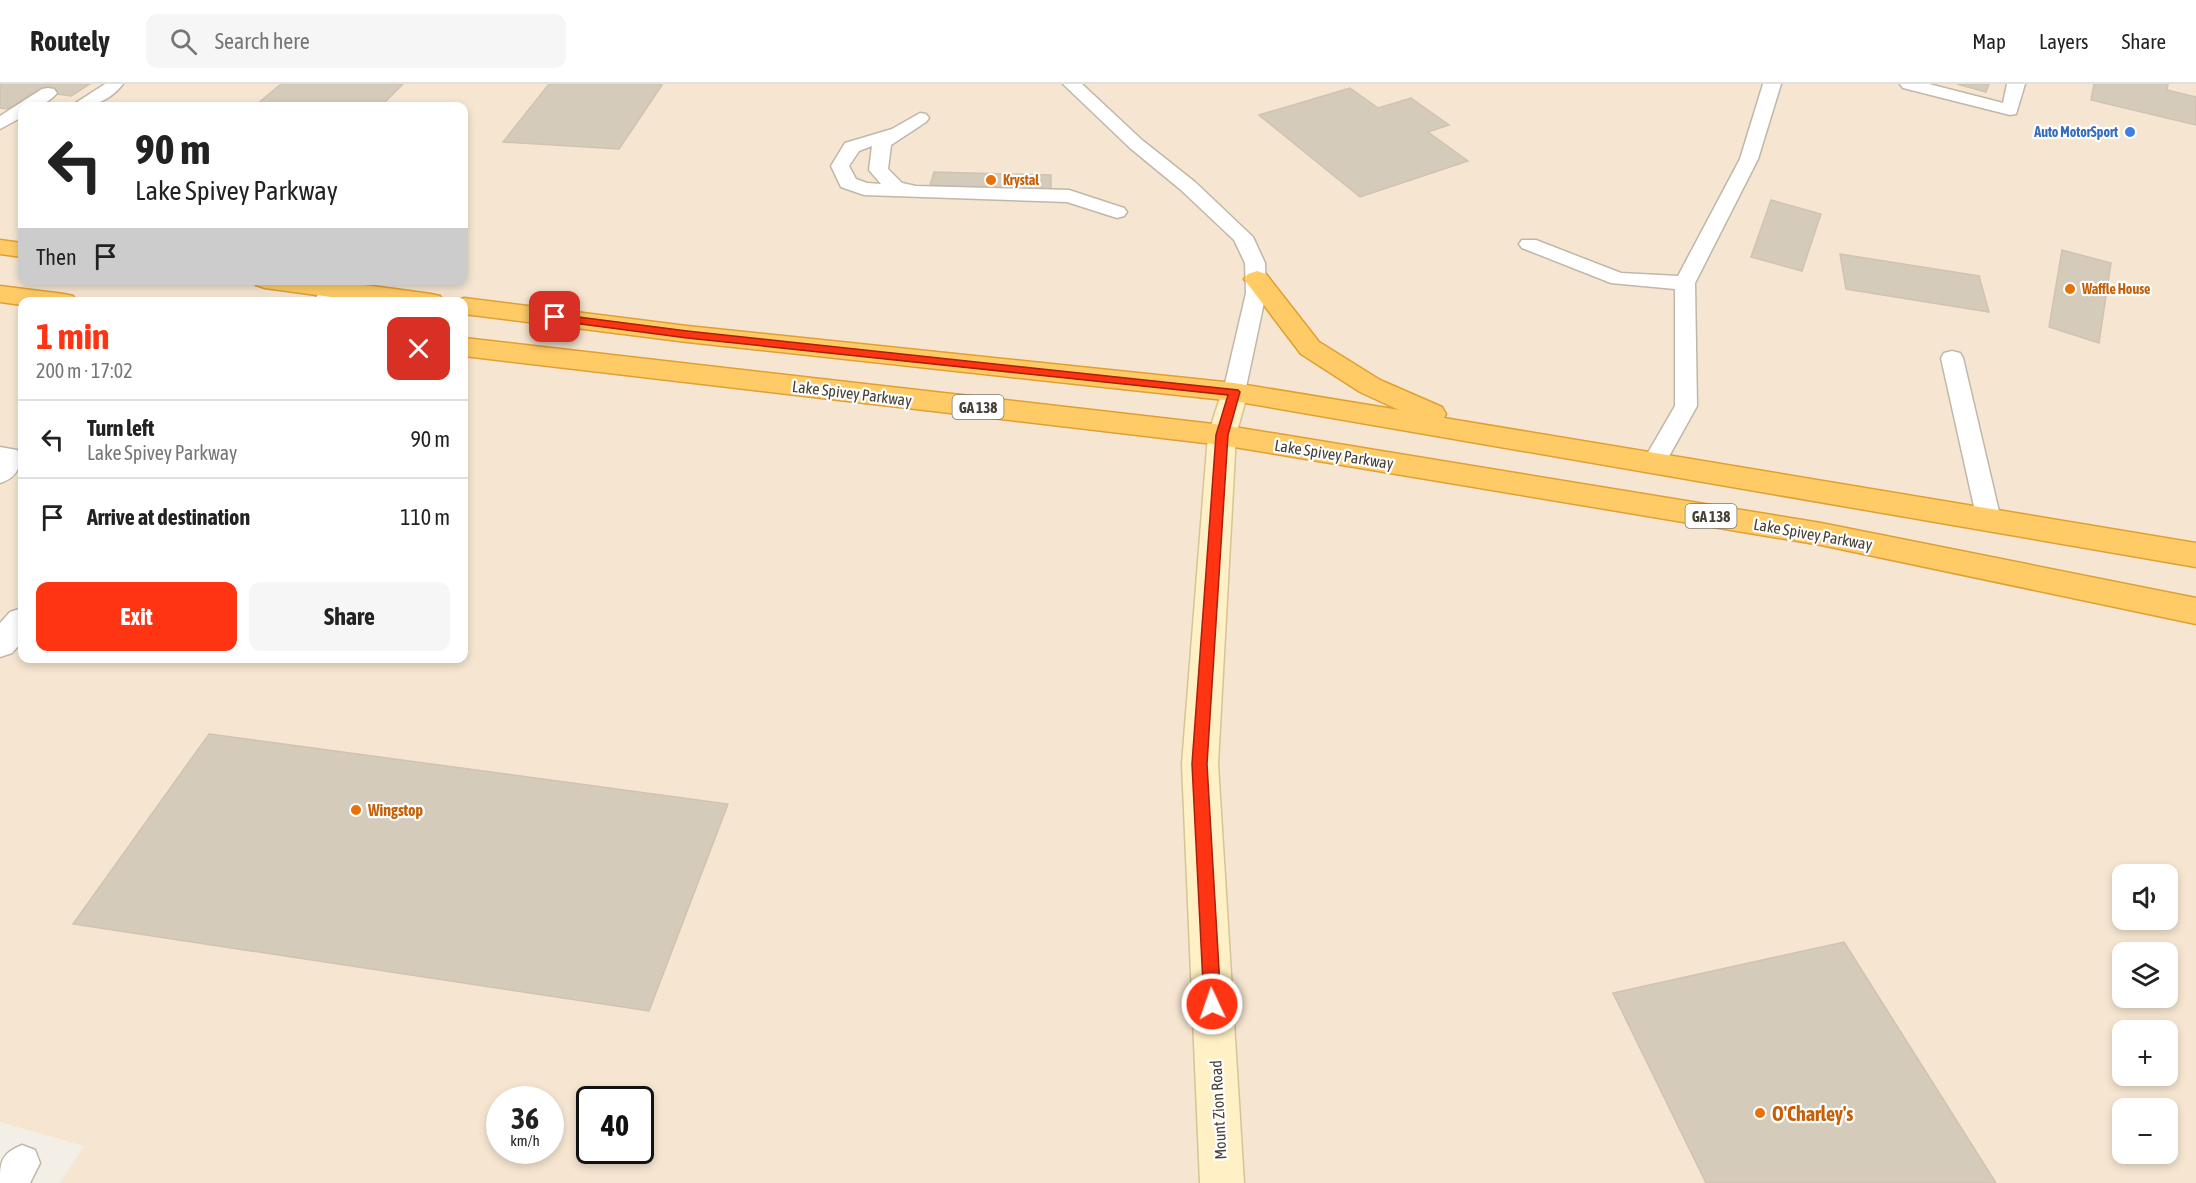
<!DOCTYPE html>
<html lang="en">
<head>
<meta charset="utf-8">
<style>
  :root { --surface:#fff; --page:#f6f6f6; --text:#222; --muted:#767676; --line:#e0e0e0; --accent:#ff3412 }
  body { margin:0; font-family:"Asap Condensed",sans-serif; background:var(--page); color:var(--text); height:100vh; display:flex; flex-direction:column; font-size:22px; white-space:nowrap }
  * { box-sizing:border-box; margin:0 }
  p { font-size:20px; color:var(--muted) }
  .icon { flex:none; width:33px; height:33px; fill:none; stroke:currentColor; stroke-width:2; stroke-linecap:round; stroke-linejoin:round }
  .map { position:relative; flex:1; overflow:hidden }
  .panel { position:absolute; left:18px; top:213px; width:450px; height:366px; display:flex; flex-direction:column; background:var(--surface); border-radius:12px; box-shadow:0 3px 9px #0003 }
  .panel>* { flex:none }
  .guide { position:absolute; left:18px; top:18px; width:450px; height:183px; border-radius:12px; box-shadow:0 3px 9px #0003; background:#fff; color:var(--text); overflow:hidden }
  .buttons { position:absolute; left:2112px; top:780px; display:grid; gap:12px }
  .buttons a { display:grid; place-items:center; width:66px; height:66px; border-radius:12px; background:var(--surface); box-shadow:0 3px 9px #0003; font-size:30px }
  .speed { position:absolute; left:486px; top:1002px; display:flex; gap:12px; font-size:30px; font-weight:700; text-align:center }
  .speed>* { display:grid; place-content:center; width:78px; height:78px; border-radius:50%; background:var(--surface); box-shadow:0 3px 9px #0003; line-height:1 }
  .speed small { font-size:15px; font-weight:400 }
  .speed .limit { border:3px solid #111; border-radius:9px; background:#fff; color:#111 }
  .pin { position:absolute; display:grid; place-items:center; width:51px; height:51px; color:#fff; margin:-26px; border-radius:12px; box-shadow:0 3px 9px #0006 }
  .me { position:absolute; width:66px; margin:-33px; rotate:357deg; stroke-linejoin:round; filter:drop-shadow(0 0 4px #0008) }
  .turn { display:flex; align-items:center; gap:21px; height:126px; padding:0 18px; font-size:27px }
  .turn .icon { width:78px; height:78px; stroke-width:2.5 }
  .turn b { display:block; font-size:42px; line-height:51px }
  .then { display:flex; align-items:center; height:57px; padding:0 18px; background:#0003; gap:12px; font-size:22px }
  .round { display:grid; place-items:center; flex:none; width:63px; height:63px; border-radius:12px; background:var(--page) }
  .head { display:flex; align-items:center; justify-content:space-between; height:102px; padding:0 18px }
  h1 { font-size:36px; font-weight:700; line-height:45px; color:var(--accent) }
  .cta { display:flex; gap:12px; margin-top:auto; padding:12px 18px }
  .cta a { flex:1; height:69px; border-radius:12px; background:var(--accent); color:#fff; font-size:24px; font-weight:700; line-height:69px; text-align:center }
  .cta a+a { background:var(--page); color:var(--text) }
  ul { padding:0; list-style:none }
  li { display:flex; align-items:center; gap:18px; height:78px; padding:0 18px; border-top:2px solid var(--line) }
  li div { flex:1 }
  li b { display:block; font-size:22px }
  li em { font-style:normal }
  header { display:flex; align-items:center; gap:36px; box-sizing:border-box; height:84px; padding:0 30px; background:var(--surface); border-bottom:2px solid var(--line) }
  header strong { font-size:28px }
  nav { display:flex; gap:33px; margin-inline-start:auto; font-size:21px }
  .search { width:420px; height:54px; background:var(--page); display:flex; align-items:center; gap:15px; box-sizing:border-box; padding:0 21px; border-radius:12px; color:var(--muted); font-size:22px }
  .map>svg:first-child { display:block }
  .commercial { fill:#f6e6d1; fill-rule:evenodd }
  .building { fill:#d5cbbb; stroke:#d0c3af; stroke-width:1.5 }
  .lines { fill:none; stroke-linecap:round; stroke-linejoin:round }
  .lane-casing { stroke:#bfb7a9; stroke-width:3 }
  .street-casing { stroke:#bfb7a9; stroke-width:3 }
  .secondary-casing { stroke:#d5c495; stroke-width:3 }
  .highway-casing { stroke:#e19f33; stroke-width:3 }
  .lane { fill:#fff; fill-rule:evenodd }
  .street { fill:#fff; fill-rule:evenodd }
  .secondary { fill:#fff0c5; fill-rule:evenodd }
  .highway { fill:#ffcb66; fill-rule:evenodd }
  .route { fill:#ff3412; stroke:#a6220c; stroke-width:1.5 }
  .shop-dot { fill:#3f7fe0; stroke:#fff; stroke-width:2 }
  .food-dot { fill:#e8710a; stroke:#fff; stroke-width:2 }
  .labels { text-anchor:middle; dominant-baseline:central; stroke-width:4.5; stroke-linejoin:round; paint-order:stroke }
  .far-shop-label { font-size:14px; font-weight:bold; fill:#366cbe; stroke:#fff; text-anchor:end }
  .far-food-label { font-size:14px; font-weight:bold; fill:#c56008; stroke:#fff; text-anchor:start }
  .shield { fill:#fff; stroke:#7e7972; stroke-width:1.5 }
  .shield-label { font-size:15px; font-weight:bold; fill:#474035 }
  .street-label { font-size:16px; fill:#474035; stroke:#fff }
  .food-label { font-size:16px; font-weight:bold; fill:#c56008; stroke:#fff; text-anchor:start }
  .near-food-label { font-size:20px; font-weight:bold; fill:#c56008; stroke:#fff; text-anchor:start }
</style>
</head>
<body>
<header>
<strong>Routely</strong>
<div class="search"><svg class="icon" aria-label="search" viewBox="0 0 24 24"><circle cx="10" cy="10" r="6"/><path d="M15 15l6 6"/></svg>Search here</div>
<nav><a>Map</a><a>Layers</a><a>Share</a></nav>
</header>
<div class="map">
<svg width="2196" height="1099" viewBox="0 0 2196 1099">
  <rect width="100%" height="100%" fill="#f4efe6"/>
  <!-- commercial -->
  <path class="commercial" d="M0,0H2196V1099H60L84,1062L0,1038ZM22,22H464V196H22ZM22,218H464V574H22ZM2122,790H2168V836H2122ZM2122,868H2168V914H2122ZM2122,946H2168V992H2122ZM500,1016H550V1066H500ZM590,1016H640V1066H590ZM2122,1024H2168V1070H2122Z"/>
  <!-- building -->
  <path class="building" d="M0,0H90L71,12L36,7L8,25L0,24Z
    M281,0H403L381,22H255Z
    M549,0H652L662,1L619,65L503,58Z
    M1957,0H1989L1986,8Z
    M2094,0H2168L2167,6L2196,13V41L2091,16Z
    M1350,4L1378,24L1411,14L1449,41L1428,48L1468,77L1360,113L1259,31Z
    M934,88L1051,91V108L930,101Z
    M1771,116L1821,130L1802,187L1751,173Z
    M2062,166L2111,179L2099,259L2049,243Z
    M1840,170L1979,192L1989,228L1846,205Z
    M209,650L728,720L649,927L73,840Z
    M1844,858L1996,1099H1706L1613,909Z"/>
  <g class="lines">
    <defs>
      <path id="lane" d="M105,0H123C110,17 91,24 71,22Z
        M1063,0H1082L1142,56L1195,98L1253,153L1265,179L1266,209L1245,308L1242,313L1234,316L1226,313L1223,308L1246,209L1245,179L1234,156L1181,106L1130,64Z
        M1763,0H1781L1758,75L1695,199L1697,322L1662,385L1654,387L1646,385L1642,379L1675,322V205L1611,199L1522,164L1519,160L1522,156H1536L1621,189L1678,192L1740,75Z
        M1900,0H1929L2003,19L2007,0H2025L2016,30L2010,31L1903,4Z
        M48,4L54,5L57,9C47,21 37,22 22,22V33L0,45V32L42,5Z
        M920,29L926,30L929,34L926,38L891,61L888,85L902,99L916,102L1069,106L1124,124L1127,128L1124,132L1117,134L1067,118L864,111L841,103L831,82L845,59L892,45ZM872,62L869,86L881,100L867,99L856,95L849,82L859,67Z
        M1952,267L1960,269L1963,274L2001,436L1998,442L1989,445L1980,442L1977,436L1941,274L1944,269Z
        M0,363L17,366L21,372C20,386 14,395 0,399Z
        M22,1061L35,1066L40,1079L30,1099H0C0,1077 1,1070 22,1061Z"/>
      <path id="street" d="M336,198L345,200L349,206L340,218H312L327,200Z
        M22,524V558L12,569L0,573V539L10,528Z"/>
      <path id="secondary" d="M1234,299L1244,301L1248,308L1236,351L1218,680L1244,1099H1200L1182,680L1208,351L1224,301Z"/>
      <path id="highway" d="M0,156L22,159V173L0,170Z
        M1257,187L1266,190L1319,258L1380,296L1442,323L1446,330L1444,334L2196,459V483L1234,317L687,258L464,230V218H454L464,214L687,242L1234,299L1399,326L1360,308L1301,270L1244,195L1248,190Z
        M253,196H328L431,210L440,212L444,218H368L265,204L256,201Z
        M0,202L64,210L73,212L77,218H22V221L0,218Z
        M464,254L1222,341L1821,439L2196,514V540L1821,461L1222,361L464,272Z"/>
    </defs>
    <!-- lane casing -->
    <use href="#lane" class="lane-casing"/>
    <!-- street casing -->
    <use href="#street" class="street-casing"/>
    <!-- secondary casing -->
    <use href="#secondary" class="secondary-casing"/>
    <!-- highway casing -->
    <use href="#highway" class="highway-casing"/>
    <!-- lane -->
    <use href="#lane" class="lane"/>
    <!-- street -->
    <use href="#street" class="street"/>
    <!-- secondary -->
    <use href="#secondary" class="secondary"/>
    <!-- highway -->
    <use href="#highway" class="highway"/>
  </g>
  <!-- route -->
  <path class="route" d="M555,230L687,247L1238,306L1240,308L1228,351L1207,680L1221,920L1218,925L1212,928L1206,925L1204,920L1192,680L1216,351L1228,311L687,254L551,236V231Z"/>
  <!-- markers -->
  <circle class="shop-dot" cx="2130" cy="48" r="6"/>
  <g class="food-dot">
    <circle cx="991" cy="96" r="6"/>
    <circle cx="2070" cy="205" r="6"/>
    <circle cx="356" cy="726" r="6"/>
    <circle cx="1760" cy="1029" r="6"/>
  </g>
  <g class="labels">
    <!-- far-shop labels -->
    <g class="far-shop-label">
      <text x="2118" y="48">Auto MotorSport</text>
    </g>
    <!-- far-food labels -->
    <g class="far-food-label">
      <text x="1003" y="96">Krystal</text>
      <text x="2082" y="205">Waffle House</text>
    </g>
    <!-- shield labels -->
    <g class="shield">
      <rect x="952.5" y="311" width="51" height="24" rx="4.5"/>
      <rect x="1685.5" y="420" width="51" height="24" rx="4.5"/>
    </g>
    <g class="shield-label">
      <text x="978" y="323">GA 138</text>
      <text x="1711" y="432">GA 138</text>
    </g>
    <!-- street labels -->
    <g class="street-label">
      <text transform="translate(852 309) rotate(7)">Lake Spivey Parkway</text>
      <text transform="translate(1334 370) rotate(9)">Lake Spivey Parkway</text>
      <text transform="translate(1813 450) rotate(10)">Lake Spivey Parkway</text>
      <text transform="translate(1218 1026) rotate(-93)">Mount Zion Road</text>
    </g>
    <!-- food labels -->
    <g class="food-label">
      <text x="368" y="726">Wingstop</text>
    </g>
    <!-- near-food labels -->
    <g class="near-food-label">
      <text x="1772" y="1029">O'Charley's</text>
    </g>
  </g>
</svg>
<div class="buttons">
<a><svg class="icon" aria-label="sound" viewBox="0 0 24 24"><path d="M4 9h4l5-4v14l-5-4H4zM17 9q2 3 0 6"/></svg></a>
<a><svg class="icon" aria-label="layers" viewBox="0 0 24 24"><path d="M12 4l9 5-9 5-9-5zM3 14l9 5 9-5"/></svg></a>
<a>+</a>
<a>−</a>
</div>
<div class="speed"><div>36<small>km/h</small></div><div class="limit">40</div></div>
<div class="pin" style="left:555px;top:233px;background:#d93025"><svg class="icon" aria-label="arrive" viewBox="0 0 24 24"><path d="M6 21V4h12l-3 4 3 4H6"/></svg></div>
<svg class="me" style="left:1212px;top:920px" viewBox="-20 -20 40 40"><circle r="17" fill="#ff3412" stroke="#fff" stroke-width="3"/><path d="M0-11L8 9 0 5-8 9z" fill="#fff"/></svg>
<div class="guide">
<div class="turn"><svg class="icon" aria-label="left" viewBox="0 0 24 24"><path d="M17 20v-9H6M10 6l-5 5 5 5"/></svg><div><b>90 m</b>Lake Spivey Parkway</div></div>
<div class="then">Then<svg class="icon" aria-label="arrive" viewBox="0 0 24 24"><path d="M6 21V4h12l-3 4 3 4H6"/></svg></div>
</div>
<section class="panel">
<div class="head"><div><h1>1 min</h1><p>200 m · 17:02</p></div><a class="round" style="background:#d93025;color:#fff"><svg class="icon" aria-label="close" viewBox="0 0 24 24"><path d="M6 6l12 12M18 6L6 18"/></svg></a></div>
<ul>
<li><svg class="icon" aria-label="left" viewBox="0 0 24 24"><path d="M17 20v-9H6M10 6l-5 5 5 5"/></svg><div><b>Turn left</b><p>Lake Spivey Parkway</p></div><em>90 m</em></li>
<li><svg class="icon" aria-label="arrive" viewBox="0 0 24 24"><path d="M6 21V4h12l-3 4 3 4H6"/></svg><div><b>Arrive at destination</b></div><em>110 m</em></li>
</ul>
<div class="cta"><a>Exit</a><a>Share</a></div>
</section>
</div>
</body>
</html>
